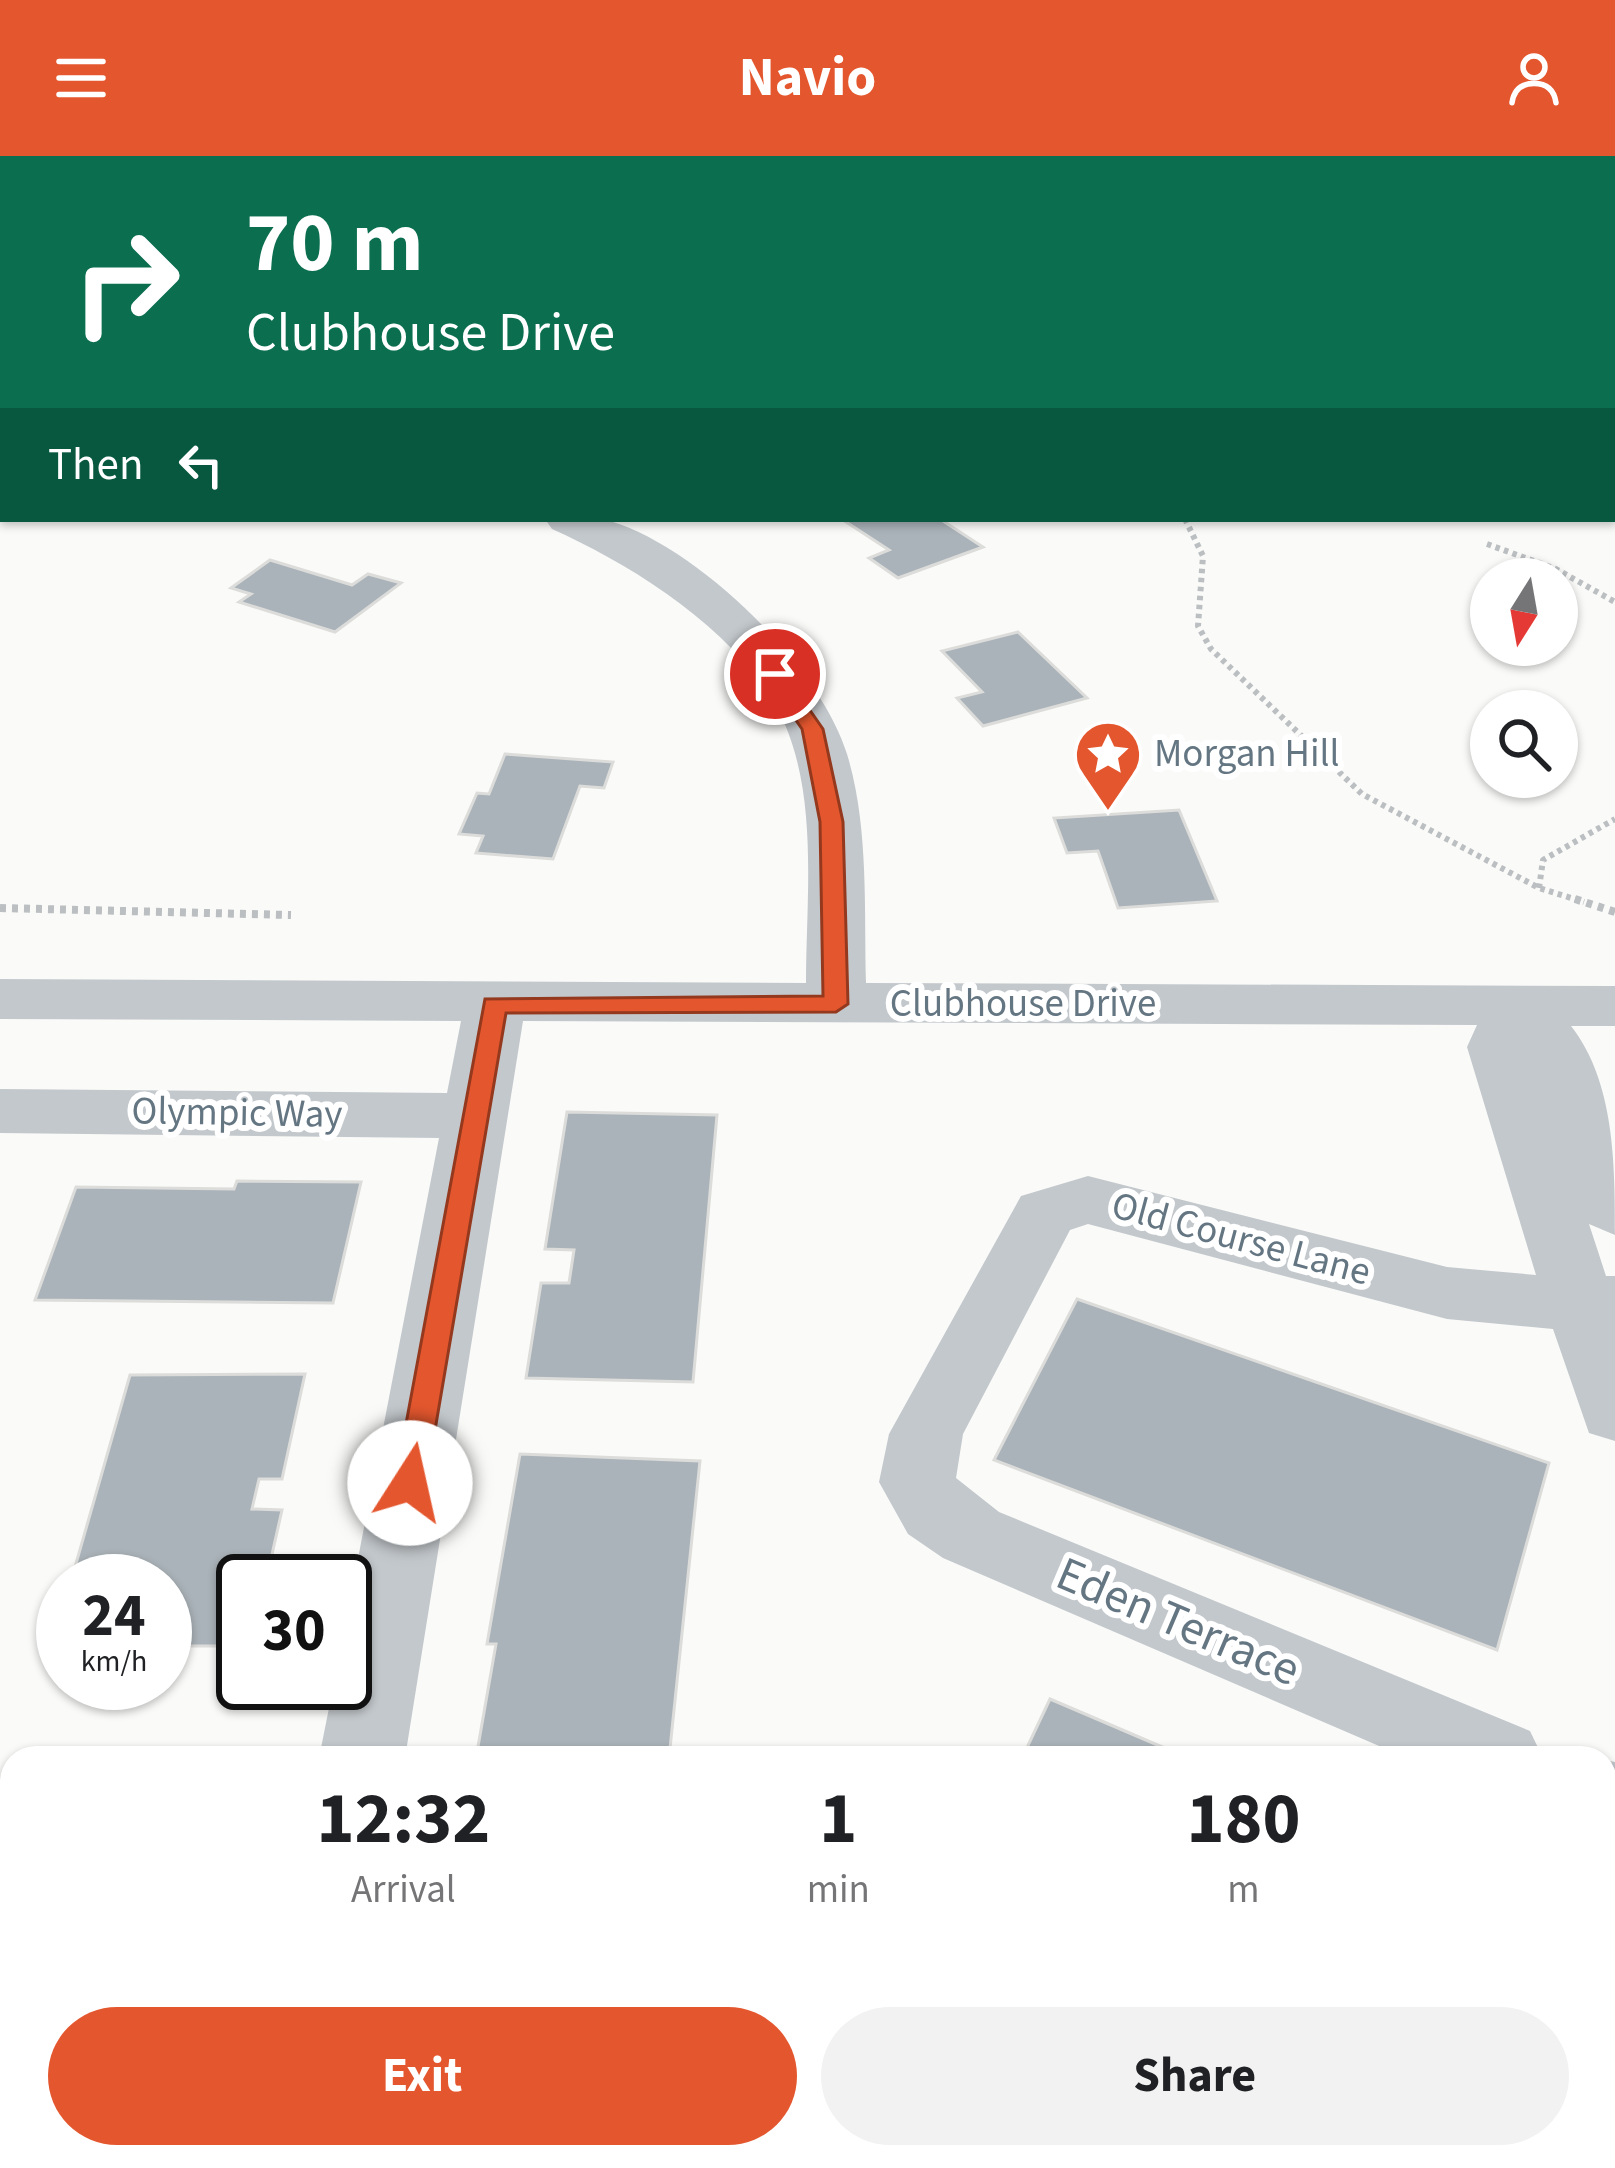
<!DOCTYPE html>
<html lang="en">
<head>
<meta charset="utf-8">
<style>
  :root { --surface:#fff; --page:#f2f2f2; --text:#202124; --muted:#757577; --accent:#e4572e }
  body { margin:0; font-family:"Source Sans 3",sans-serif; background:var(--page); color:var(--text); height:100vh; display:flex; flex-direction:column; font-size:45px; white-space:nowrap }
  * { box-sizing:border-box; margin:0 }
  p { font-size:39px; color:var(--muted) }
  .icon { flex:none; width:66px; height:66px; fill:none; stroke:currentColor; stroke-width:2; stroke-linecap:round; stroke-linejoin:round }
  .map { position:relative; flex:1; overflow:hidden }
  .drawer { position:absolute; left:0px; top:1590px; width:1617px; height:423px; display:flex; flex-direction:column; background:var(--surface); border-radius:36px 36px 0 0; box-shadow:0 3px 9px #0004 }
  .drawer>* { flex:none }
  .guide { position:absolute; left:0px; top:0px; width:1617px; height:366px; box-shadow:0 3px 9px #0004; background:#0b6e4f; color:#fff; overflow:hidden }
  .needle { width:78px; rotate:191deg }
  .controls { position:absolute; left:1470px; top:402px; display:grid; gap:24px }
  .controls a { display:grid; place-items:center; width:108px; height:108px; border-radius:50%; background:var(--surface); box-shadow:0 3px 9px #0004; font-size:60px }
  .speed { position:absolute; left:36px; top:1398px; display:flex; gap:24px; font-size:60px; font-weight:700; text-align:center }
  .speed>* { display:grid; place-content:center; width:156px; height:156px; border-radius:50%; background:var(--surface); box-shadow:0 3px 9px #0004; line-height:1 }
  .speed small { font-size:30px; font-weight:400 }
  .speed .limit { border:6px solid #111; border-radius:18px; background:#fff; color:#111 }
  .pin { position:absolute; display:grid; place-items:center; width:102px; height:102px; color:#fff; margin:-51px; border:6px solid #fff; border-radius:50%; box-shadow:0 3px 12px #0007 }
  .me { position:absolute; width:132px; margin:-66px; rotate:10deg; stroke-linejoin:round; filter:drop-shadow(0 0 9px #0008) }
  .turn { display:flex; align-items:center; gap:42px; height:252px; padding:0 48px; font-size:54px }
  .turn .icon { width:156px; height:156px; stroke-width:2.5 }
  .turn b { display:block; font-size:84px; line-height:102px }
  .then { display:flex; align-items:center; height:114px; padding:0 48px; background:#0003; gap:24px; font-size:45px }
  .eta { display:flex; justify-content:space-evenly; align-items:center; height:204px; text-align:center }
  .eta b { font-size:72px; font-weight:700; line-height:84px }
  .action { display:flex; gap:24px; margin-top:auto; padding:24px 48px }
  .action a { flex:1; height:138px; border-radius:72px; background:var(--accent); color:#fff; font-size:48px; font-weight:700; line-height:138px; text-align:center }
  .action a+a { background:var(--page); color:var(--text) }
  header { display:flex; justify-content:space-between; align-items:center; height:156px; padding:0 48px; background:var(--accent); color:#fff; font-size:54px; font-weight:700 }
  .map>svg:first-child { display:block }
  .green { fill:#dadfd7 }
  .building { fill:#aab3b9; stroke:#dcdcda; stroke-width:3 }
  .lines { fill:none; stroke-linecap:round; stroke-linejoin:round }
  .path-far2 { stroke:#bbbfc2; stroke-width:4.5; stroke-dasharray:3 3; stroke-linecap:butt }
  .path-far1 { stroke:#bbbfc2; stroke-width:6; stroke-dasharray:4.5 4.5; stroke-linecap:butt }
  .path { stroke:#bbbfc2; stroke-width:8; stroke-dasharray:6 6; stroke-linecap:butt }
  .minor { fill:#c3c8cc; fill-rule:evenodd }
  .route { fill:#e4572e; stroke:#94391e; stroke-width:3 }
  .labels { text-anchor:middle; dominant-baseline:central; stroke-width:12; stroke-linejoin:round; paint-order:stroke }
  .poi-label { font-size:39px; fill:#657683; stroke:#fff; text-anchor:start }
  .street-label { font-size:39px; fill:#657683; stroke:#fff }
  .near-street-label { font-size:48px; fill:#657683; stroke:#fff }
</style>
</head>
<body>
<header><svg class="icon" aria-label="menu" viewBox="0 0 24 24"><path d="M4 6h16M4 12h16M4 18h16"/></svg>Navio<svg class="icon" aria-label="person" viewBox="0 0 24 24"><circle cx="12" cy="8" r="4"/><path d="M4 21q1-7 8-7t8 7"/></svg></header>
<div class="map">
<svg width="1615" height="2012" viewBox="0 0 1615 2012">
  <rect width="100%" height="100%" fill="#fafaf8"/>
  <!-- green -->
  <path class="green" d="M390,0H930L459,3Z"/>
  <!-- building -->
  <path class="building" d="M940,363L983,391L898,422L869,402L889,394L843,364Z
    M270,404L352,429L368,418L401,427L335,476L239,446L251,438L231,432Z
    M1018,476L1087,542L983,570L957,542L982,536L942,495Z
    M505,598L613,606L604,632L580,630L553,703L476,697L483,680L459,678L477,637L489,638Z
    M1179,654L1217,745L1118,752L1098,695L1067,697L1054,662Z
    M567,956L717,959L693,1226L526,1222L541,1127H569L574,1094L545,1093Z
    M237,1025L361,1026L333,1147L35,1144L76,1031L234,1033Z
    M1077,1143L1549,1307L1497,1494L994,1304Z
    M305,1218L282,1323H259L252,1353L282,1354L266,1425H243V1490H165V1425H71L130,1219Z
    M520,1298L700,1305L669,1602H476L496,1488H487Z
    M1050,1543L1188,1602H1022Z
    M472,2001H743L749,2012H477Z
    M1426,2001H1562L1560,2012H1449Z"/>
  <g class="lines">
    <!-- path-far2 -->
    <path class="path-far2" d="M8,0L15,3"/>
    <!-- path-far1 -->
    <path class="path-far1" d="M1185,363L1203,400L1198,470L1211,493L1362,638L1539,732L1584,746
      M1487,388L1556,413L1615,446
      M1539,732L1543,704L1615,663"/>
    <!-- path -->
    <path class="path" d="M1575,743L1615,756
      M0,752L291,759"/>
    <!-- minor -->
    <path class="minor" d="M0,244H3V270H0Z
      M545,363C565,363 591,359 610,365C698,391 820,510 847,598C869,670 864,752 866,827L1615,830V870H1571C1615,926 1615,1009 1615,1079L1589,1068L1606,1120H1615V1285L1589,1277L1553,1173L1447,1163L1088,1068L1070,1074L963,1278L956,1322L999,1356L1530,1575L1543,1602H1407L943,1402L908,1378L879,1326L889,1278L1021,1040L1088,1020L1447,1111L1536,1119L1467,891L1477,869L523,865L405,1602H319L334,1527H345V1470L439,982L0,977V933L447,937L461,865L0,863V823L806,827C806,745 818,649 786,571C748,481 637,411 552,373Z
      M1605,1604L1615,1606V1686L1605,1684Z
      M256,2001H354L355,2012H257Z"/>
  </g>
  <!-- route -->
  <path class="route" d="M775,512L782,514L823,573L843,666L848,848L836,856L506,857L426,1327L410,1340L399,1336L395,1327L485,843L823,840L820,666L802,573L764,518Z"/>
  <!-- icons -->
  <defs>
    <symbol id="sight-pin" viewBox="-11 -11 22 30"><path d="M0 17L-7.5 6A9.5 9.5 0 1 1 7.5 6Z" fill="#e4572e" stroke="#fff"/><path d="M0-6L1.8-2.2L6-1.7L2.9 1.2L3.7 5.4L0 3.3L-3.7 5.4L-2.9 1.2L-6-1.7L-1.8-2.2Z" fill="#fff"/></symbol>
  </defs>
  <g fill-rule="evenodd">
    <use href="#sight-pin" x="1070" y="560" width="76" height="104"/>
  </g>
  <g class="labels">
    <!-- poi labels -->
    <g class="poi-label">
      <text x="1154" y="598">Morgan Hill</text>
    </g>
    <!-- street labels -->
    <g class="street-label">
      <text x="1023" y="848">Clubhouse Drive</text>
      <text transform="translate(237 957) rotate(1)">Olympic Way</text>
      <text transform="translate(1241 1083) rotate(15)">Old Course Lane</text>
    </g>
    <!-- near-street labels -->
    <g class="near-street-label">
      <text transform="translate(1178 1466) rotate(23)">Eden Terrace</text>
    </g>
  </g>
</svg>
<div class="controls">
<a><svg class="needle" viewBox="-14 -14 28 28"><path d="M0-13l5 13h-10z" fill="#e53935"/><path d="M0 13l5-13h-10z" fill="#757577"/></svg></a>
<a><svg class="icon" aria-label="search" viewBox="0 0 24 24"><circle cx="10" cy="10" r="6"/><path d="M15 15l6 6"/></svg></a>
</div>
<div class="speed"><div>24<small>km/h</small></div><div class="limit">30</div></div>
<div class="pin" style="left:775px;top:518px;background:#d93025"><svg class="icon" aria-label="arrive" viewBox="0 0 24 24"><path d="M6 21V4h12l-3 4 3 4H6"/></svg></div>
<svg class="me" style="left:410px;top:1327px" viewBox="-20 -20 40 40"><circle r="19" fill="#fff"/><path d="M0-13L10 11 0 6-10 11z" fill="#e4572e"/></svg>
<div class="guide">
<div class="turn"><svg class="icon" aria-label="right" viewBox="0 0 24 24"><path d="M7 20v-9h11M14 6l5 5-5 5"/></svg><div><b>70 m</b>Clubhouse Drive</div></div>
<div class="then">Then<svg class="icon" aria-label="left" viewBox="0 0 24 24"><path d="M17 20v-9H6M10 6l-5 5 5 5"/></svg></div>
</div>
<section class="drawer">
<div class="eta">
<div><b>12:32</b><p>Arrival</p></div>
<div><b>1</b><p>min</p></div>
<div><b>180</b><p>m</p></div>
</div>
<div class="action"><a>Exit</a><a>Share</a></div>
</section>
</div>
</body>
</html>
